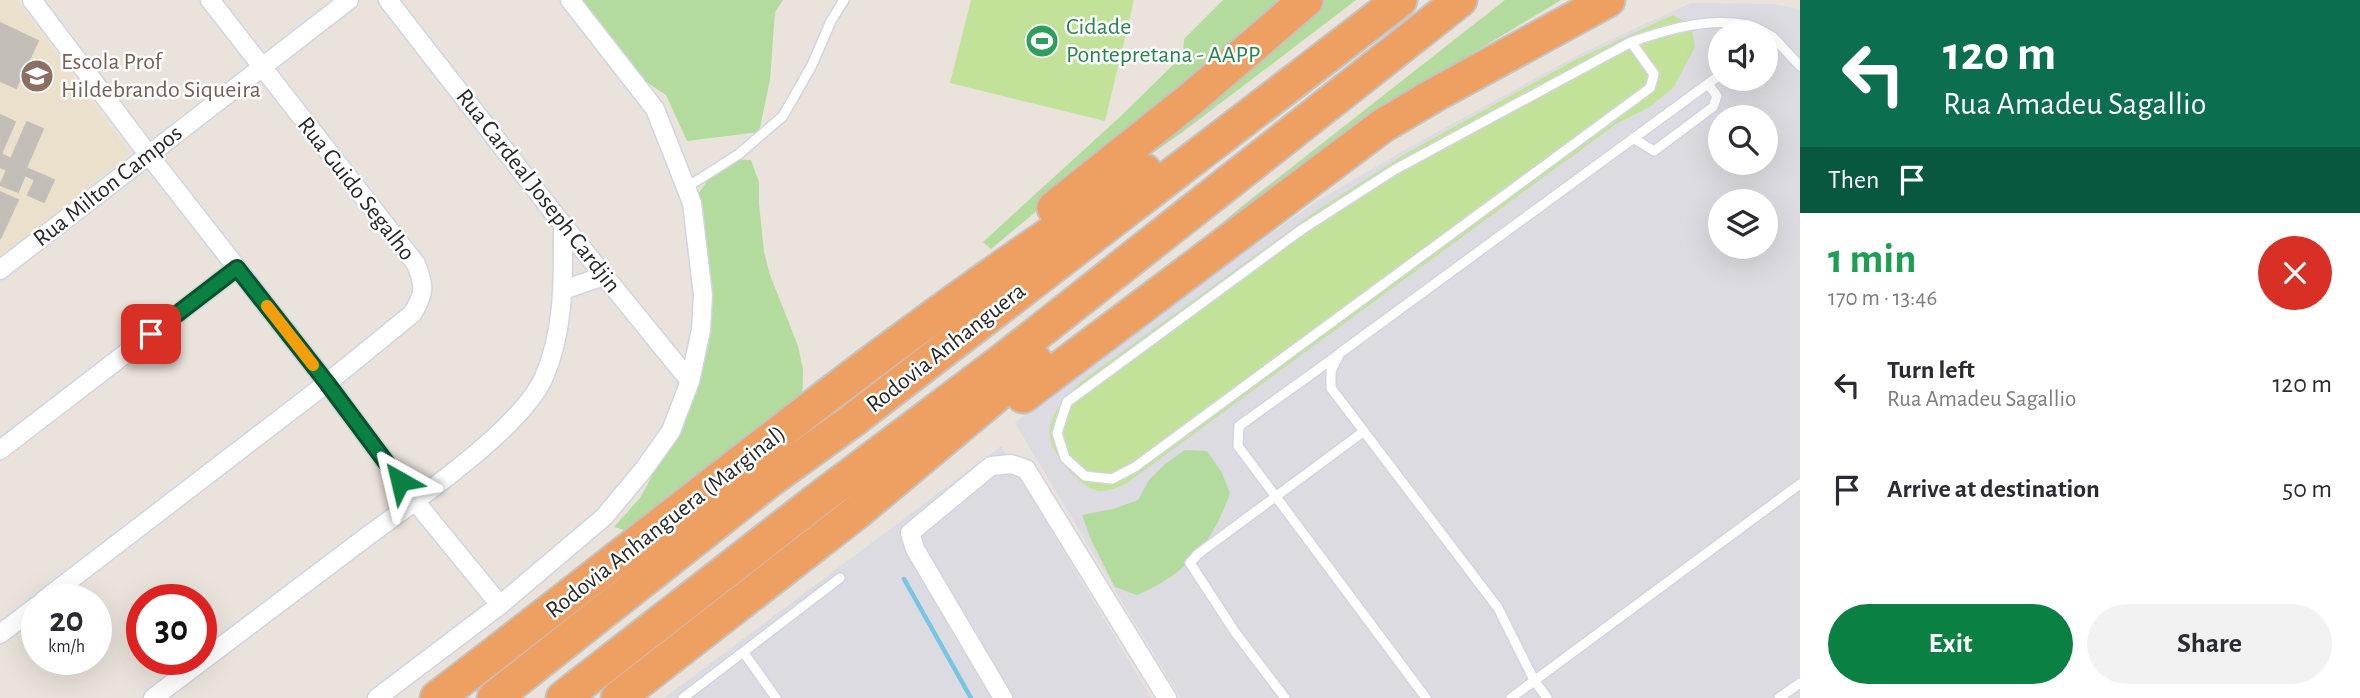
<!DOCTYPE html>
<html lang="en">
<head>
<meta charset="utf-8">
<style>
  :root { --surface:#fff; --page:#f2f2f3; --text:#2b2b33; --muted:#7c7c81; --accent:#0b8043 }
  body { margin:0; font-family:"Alegreya Sans",sans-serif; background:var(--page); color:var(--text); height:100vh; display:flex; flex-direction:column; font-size:26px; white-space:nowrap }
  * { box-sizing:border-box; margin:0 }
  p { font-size:23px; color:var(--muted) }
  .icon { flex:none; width:38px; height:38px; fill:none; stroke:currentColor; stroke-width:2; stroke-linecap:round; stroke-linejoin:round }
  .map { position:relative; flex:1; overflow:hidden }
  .drawer { display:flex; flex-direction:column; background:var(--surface); width:560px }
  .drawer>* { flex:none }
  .guide { background:#0b6e4f; color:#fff; overflow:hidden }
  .tools { position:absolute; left:1708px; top:21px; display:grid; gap:14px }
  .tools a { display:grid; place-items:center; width:70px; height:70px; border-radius:50%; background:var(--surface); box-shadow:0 7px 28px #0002; font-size:35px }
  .speed { position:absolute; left:21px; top:584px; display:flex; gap:14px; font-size:35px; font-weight:700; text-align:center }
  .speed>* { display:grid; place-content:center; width:91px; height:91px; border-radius:50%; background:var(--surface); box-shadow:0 7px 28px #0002; line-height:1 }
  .speed small { font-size:18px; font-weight:400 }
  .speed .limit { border:10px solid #d22; background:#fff; color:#111 }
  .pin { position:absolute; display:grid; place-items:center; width:60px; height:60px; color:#fff; margin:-30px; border-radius:14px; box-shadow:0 4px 10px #0006 }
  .me { position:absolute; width:77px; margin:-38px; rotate:323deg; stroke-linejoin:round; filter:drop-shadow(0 0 5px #0008) }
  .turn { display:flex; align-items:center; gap:24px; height:147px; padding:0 28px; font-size:32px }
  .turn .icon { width:91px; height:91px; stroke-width:2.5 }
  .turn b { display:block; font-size:49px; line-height:60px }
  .then { display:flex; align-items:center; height:66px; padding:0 28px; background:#0003; gap:14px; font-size:26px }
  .round { display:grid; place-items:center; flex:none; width:74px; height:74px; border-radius:37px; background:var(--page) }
  .overview { display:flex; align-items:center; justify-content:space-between; height:119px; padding:0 28px }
  h1 { font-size:42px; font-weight:700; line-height:52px; color:#1e9e55 }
  .button { display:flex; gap:14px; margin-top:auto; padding:14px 28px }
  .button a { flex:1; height:80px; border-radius:42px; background:var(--accent); color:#fff; font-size:28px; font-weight:700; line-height:80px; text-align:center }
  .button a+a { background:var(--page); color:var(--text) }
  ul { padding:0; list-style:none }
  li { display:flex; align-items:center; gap:21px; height:105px; padding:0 28px }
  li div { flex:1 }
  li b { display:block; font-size:26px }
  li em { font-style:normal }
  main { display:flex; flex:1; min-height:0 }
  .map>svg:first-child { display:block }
  .industrial { fill:#dddbe2; fill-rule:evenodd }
  .education { fill:#eae0cc }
  .green { fill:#b2db9d }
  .pitch { fill:#c2e299 }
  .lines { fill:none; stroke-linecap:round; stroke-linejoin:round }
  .stream { stroke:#78c5e2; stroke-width:4.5 }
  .building { fill:#c2bdb7; stroke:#c4bfb5; stroke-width:2 }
  .lane-casing { stroke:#d1d4e0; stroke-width:12 }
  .street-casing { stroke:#d1d4e0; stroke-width:21 }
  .highway-casing { stroke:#c3c3c3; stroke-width:37 }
  .lane { stroke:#fff; stroke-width:9 }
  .street { stroke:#fff; stroke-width:18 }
  .highway { stroke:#ee9f62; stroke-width:33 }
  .route-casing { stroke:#07532c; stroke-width:18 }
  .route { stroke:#0b8043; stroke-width:12 }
  .slow { stroke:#f59e0b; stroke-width:12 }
  .labels { text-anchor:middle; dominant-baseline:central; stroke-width:5; stroke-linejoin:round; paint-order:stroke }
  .leisure-label { font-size:24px; fill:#27864d; stroke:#fff; text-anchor:start }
  .education-label { font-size:24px; fill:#785e54; stroke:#fff; text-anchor:start }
  .street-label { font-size:24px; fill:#282828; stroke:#fff }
</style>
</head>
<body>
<main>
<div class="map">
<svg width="1800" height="698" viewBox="0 0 1800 698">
  <rect width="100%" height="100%" fill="#e9e3db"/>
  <!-- industrial -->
  <path class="industrial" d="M1691,3L1773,4L1800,9V698H1180L1015,423L1119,342L1314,203L1401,152L1580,54ZM1720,33H1766V79H1720ZM1720,117H1766V163H1720ZM1720,201H1766V247H1720Z
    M1001,446L1151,698H664Z"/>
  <!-- education -->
  <path class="education" d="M0,0H16L130,153L0,260Z"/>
  <!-- green -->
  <path class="green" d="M580,0H783L775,12L770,80L759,132L687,141L666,95L645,81L623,74Z
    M1223,0H1290L991,249L983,242L1122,115L1183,55L1184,39Z
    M1320,0H1356L1180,134L1057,220Z
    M1505,0H1561L1423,83L1074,345L1246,203Z
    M728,159L751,160L759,182V204L764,252L770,275L798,346L803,369L802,414L646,531L624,530L614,527L640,498L653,474L676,406L705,341L711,317L709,289L696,197L712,174Z
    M1185,450L1207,451L1221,471L1230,493C1213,542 1186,575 1137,595L1115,587L1091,540L1082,515L1113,509L1138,500L1149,480L1165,464Z"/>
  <!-- pitch -->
  <path class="pitch" d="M971,0H1134L1105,121L950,83Z
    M1673,15L1691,25L1695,47L1674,87L1651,106L1616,124L1127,483C1119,487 1110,491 1100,491C1082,490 1051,455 1050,436C1048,414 1065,399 1078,384L1316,211L1405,154L1575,60Z"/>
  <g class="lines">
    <!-- stream -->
    <path class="stream" d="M904,579L971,698"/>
  </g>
  <!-- building -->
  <path class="building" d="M0,23L38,41L16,88L0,81Z
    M0,115L15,122L1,154L11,159L27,122L43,129L26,168L54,180L44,202L28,195L35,180L25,175L18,192L0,185L7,170L0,167Z
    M0,192L18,200L0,239Z"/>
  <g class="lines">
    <defs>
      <path id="lane" d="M1631,42L1654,74L1650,88L1135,467L1112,479L1085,476L1065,458L1057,433L1067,402L1301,230L1394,170Z
        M1631,42C1668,29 1710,17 1749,25C1757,27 1766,33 1773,37
        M1766,43L1773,37L1800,66
        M1633,138L1654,151L1713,107L1717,96L1708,84
        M687,187L739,154L783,116L812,65L831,21L844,0
        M1338,355L1239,426L1238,446L1426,698
        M744,653L776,698
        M683,698L840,578
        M1285,698L1235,632L1190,563L1198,554L1363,432
        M1511,698L1800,484
        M1547,698L1534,680L1498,608L1331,388V371L1340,353L1720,75
        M1779,698L1800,683"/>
      <path id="street" d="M32,0L148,154L327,383L415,501L500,605
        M388,0L563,225L690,381
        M0,270L349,0
        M563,290L604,276
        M0,450L237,268
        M44,600L327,383L412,314C425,294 425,286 416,264L210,0
        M0,634L37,606
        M153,698C225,644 297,590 369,535C416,500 522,428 544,377C565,329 563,276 563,225
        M377,698L500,605L604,517L644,469L671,431L690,381L701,330L703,295L692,203L655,109L570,0
        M1003,698L915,549L910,533L991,466L1011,464L1026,469L1167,698"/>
      <path id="highway" d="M1054,208L1192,98L1306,0
        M1023,396L1382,126L1436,94L1608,0
        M437,698C671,520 897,330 1145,171
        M494,698L770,480L853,420L1400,0
        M563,698L816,501L1002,361L1460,0
        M618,698L857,512L1036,362"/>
    </defs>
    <!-- lane casing -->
    <use href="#lane" class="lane-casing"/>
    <!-- street casing -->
    <use href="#street" class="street-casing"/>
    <!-- highway casing -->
    <use href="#highway" class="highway-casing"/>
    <!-- lane -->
    <use href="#lane" class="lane"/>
    <!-- street -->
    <use href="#street" class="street"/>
    <!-- highway -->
    <use href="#highway" class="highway"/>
  </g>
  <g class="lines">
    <defs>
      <path id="route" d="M151,334L237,268L327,383L400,481"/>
    </defs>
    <!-- route casing -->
    <use href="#route" class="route-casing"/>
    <!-- route -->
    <use href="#route" class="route"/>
    <!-- slow -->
    <path class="slow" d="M267,306L313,365"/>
  </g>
  <!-- icons -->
  <defs>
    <symbol id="stadium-disc" viewBox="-11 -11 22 22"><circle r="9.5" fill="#2e9e5b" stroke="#fff"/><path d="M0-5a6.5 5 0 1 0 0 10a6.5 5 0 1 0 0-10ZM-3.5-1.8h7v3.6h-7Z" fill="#fff"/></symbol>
    <symbol id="school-disc" viewBox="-11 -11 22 22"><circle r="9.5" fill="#8d6e63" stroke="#fff"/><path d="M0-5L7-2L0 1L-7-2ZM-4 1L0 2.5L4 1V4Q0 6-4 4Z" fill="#fff"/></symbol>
  </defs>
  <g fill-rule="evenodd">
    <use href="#stadium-disc" x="1023" y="22" width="38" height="38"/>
    <use href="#school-disc" x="18" y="57" width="38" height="38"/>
  </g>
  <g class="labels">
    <!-- leisure labels -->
    <g class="leisure-label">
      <text x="1066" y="27">Cidade<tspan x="1066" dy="28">Pontepretana - AAPP</tspan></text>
    </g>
    <!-- education labels -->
    <g class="education-label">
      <text x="61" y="62">Escola Prof<tspan x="61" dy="28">Hildebrando Siqueira</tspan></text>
    </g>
    <!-- street labels -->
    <g class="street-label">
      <text transform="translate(108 186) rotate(-38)">Rua Milton Campos</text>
      <text transform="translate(356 189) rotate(52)">Rua Guido Segalho</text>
      <text transform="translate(538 191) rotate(52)">Rua Cardeal Joseph Cardjin</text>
      <text transform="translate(946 348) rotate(-38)">Rodovia Anhanguera</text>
      <text transform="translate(666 522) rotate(-38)">Rodovia Anhanguera (Marginal)</text>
    </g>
  </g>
</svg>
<div class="tools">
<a><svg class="icon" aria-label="sound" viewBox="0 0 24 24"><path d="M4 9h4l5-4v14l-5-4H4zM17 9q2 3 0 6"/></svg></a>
<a><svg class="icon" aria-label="search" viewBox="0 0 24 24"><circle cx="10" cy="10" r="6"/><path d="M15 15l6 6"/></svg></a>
<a><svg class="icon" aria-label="layers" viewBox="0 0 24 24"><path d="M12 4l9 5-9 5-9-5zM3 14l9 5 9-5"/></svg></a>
</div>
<div class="speed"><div>20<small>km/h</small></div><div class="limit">30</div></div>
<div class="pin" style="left:151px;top:334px;background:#d93025"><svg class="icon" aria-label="arrive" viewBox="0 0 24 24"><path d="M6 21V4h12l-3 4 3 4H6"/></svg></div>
<svg class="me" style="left:400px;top:481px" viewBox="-20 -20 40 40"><path d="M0-17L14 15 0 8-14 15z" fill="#0b8043" stroke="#fff" stroke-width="4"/></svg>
</div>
<section class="drawer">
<div class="guide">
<div class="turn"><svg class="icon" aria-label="left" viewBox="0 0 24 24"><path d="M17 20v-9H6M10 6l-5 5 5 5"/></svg><div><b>120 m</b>Rua Amadeu Sagallio</div></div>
<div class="then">Then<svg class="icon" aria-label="arrive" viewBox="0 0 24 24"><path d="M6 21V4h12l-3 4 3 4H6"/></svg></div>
</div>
<div class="overview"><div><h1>1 min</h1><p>170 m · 13:46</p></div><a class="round" style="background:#d93025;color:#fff"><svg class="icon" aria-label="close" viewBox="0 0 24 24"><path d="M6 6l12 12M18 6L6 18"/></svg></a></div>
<ul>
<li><svg class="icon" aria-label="left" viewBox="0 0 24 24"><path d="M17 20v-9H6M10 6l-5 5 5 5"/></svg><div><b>Turn left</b><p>Rua Amadeu Sagallio</p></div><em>120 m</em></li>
<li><svg class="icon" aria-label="arrive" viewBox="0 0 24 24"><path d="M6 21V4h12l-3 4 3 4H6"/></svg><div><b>Arrive at destination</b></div><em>50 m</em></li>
</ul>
<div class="button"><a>Exit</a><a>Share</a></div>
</section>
</main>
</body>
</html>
